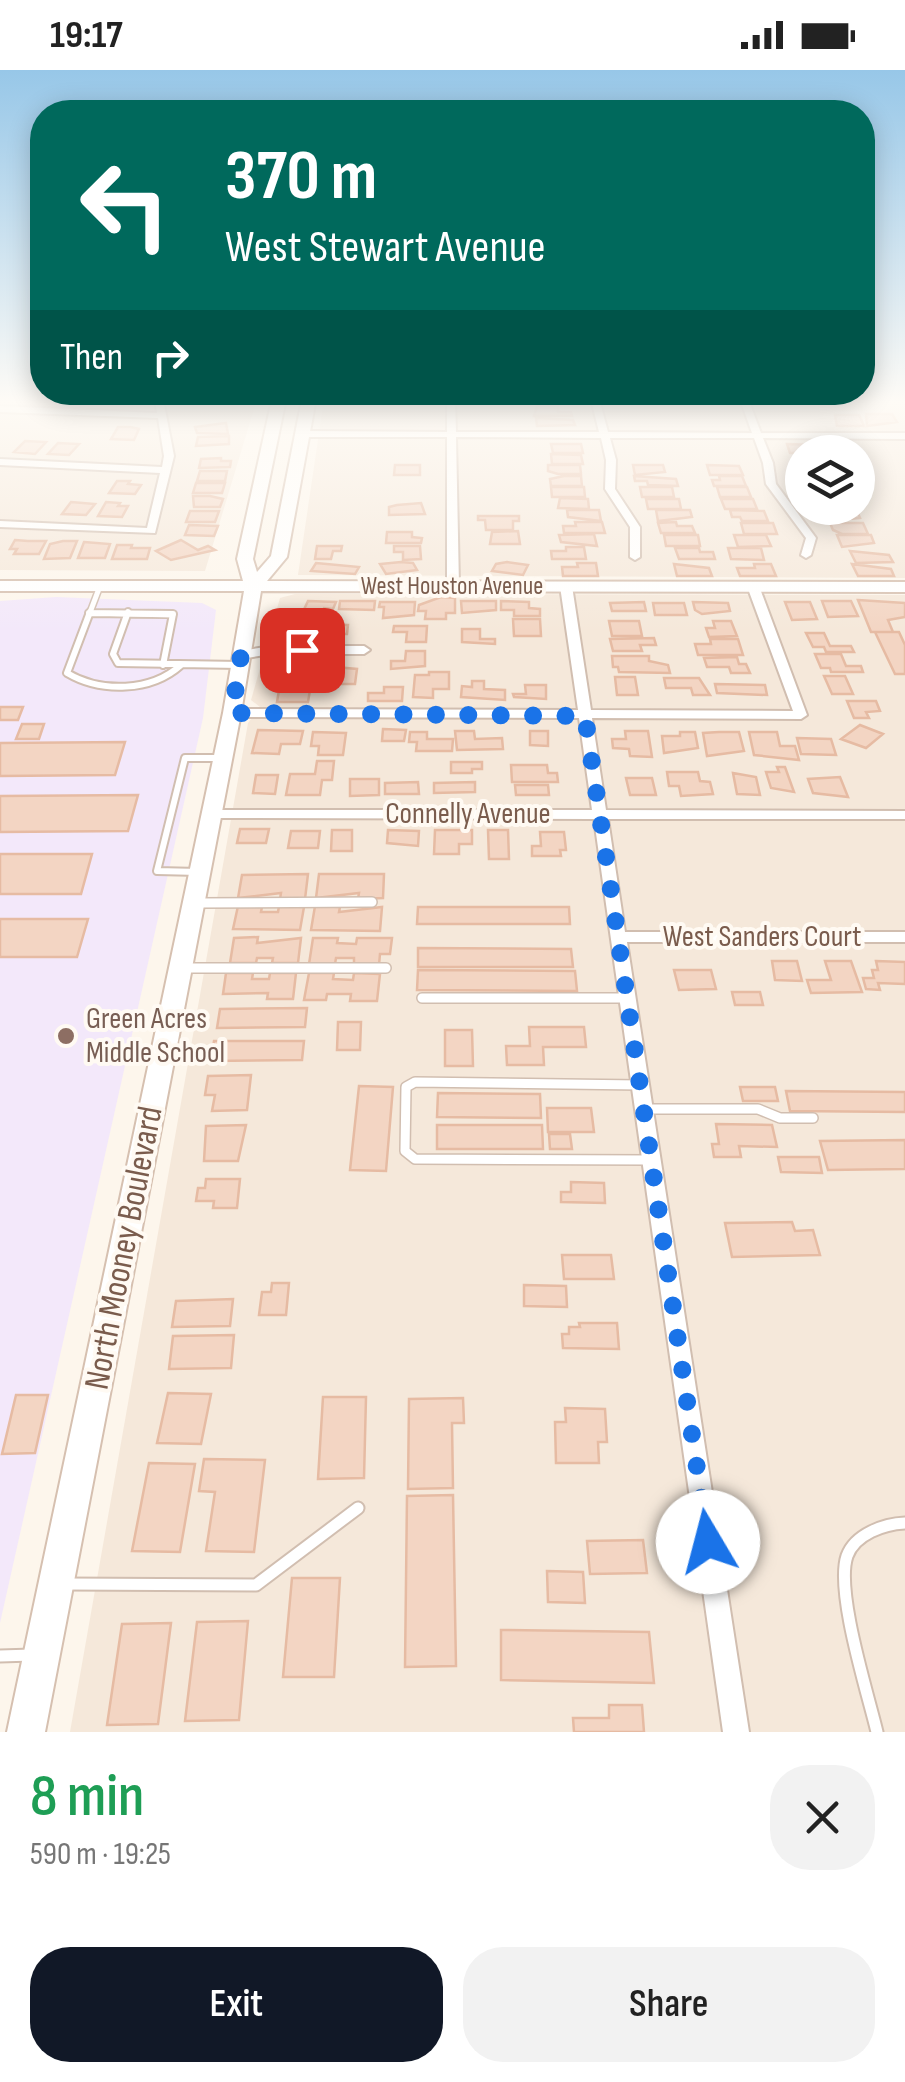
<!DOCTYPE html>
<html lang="en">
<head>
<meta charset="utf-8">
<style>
  :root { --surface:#fff; --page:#f2f2f2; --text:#222; --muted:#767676; --accent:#111827 }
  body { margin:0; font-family:"Sofia Sans Condensed",sans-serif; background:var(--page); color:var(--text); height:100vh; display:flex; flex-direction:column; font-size:38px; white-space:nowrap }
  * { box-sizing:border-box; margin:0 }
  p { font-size:32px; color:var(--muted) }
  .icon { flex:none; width:55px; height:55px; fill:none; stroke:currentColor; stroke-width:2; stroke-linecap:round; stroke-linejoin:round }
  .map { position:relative; height:1662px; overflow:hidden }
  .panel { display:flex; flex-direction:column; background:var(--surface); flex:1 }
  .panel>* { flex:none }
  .top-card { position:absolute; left:30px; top:30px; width:845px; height:305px; border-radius:40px; box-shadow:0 5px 25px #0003; background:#00695c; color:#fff; overflow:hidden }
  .controls { position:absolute; left:785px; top:365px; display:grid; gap:20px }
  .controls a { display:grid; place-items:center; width:90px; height:90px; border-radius:50%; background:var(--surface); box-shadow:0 5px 25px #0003; font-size:50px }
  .pin { position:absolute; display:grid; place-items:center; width:85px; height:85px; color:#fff; margin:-42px; border-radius:20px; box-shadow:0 5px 15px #0006 }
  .me { position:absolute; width:110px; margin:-55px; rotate:352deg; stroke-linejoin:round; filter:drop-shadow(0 0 8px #0008) }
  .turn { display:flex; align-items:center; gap:35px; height:210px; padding:0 30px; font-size:45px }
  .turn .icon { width:130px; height:130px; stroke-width:2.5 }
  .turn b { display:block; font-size:70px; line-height:85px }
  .then { display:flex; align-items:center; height:95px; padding:0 30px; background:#0003; gap:20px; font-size:38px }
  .round { display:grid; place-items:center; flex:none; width:105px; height:105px; border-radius:40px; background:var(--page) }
  .headline { display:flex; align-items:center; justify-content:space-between; height:170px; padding:0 30px }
  h1 { font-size:60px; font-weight:600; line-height:75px; color:#1e9e55 }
  .primary-button { display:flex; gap:20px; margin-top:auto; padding:20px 30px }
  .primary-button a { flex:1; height:115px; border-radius:40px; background:var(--accent); color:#fff; font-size:40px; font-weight:600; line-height:115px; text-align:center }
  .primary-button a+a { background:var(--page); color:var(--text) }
  .status { display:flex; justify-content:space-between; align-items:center; height:70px; padding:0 50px; background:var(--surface); direction:ltr }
  .status svg { height:28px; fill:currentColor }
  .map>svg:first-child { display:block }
  .residential { fill:#f5e8da; fill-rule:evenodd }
  .education { fill:#f3e8fa }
  .building { fill:#f3d5c3; stroke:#e6bba3; stroke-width:2.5 }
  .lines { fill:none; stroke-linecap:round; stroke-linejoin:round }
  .lane-far3-casing { stroke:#d1beb0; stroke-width:8 }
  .lane-far2-casing { stroke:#d1beb0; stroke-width:10 }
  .lane-far1-casing { stroke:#d1beb0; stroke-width:12 }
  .lane-casing { stroke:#d1beb0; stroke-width:15 }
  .street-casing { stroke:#d1beb0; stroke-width:4 }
  .secondary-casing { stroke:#d6c0b0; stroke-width:4 }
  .lane-far3 { stroke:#fff; stroke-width:5 }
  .lane-far2 { stroke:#fff; stroke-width:6 }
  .lane-far1 { stroke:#fff; stroke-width:9 }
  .lane { stroke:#fff; stroke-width:11 }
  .street { fill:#fff; fill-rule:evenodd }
  .secondary { fill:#fff; fill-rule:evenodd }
  .route { stroke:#1a73e8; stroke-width:18; stroke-dasharray:0 32.4 }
  .education-dot { fill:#8d6e63; stroke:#fffaf3; stroke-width:4 }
  .labels { text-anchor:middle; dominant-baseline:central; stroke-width:8; stroke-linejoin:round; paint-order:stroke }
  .far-street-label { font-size:25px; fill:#7a5c4d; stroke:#fffaf3 }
  .street-label { font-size:30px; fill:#7a5c4d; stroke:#fffaf3 }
  .education-label { font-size:30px; fill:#785e54; stroke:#fffaf3; text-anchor:start }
  .near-street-label { font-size:35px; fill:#7a5c4d; stroke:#fffaf3 }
</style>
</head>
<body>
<div class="status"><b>19:17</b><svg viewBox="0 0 49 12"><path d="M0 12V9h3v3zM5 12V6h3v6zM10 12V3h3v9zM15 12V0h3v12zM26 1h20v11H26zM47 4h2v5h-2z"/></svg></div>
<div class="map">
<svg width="905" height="1662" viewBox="0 0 905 1662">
  <rect width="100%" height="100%" fill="#fdf6ec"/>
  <!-- residential -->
  <path class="residential" d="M0,329H257L205,501L0,500Z
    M324,329H905V508L298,505ZM802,382H858V438H802Z
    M295,524L905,525V1662H70L248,653L260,637L251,630L280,528Z"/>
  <!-- education -->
  <path class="education" d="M56,527L202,533L216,540L203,648L0,1553V531Z"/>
  <!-- building -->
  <path class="building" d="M537,336H558V342H571L572,346H534Z
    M866,344H892L897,352L867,356Z
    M835,345H859L864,356H837Z
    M536,348L573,350L575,355L537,356Z
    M226,353L228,364L197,363L195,357Z
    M118,357H130L139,359L134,370L111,369Z
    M229,366V374L196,376L198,367Z
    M25,371L46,372L35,384L14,382Z
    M58,373L79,374L69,385L48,384Z
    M551,374H581L583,383H553Z
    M787,374L819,375L822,382L790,383Z
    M551,384L581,385L583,394H552Z
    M221,388V391H231L230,397L199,398L201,389Z
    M395,395H420V405H394Z
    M548,395H580L581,404H558L548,401Z
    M633,395H663L665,402L635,405Z
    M707,395L739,396L743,405H710Z
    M200,401H227L225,411H197Z
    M564,406H581L582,416H551L550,409Z
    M634,406L676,409L678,416L648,415L647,411H635Z
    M719,406H742L746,416H714L712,410H720Z
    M117,411H130L128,414L141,415L135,424L109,423Z
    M196,413H225L222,423H193Z
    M551,417H584L585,427H552Z
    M640,417H672L674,427H642Z
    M717,417H747L751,427H720Z
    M193,426H210L223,429L220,437H194Z
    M560,428L588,429L589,439L558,438Z
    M646,429H679L681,439H648Z
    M721,429H753L757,439H725Z
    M71,432L95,434L86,445L62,444Z
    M106,432L120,433L118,436H128L122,447L98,446Z
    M421,433L425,444L389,445V437L397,435Z
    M567,440H599L601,451L568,447Z
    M656,440H690L692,447L658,451Z
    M730,440L764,441L768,451H742L740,447H732Z
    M190,441H219L215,452H186Z
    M824,441H857L860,448L829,451Z
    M478,446H519V451H513V460H486L485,450H478Z
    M575,452H602L605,463H564L563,456H576Z
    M676,452L677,456H692L695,463H661L658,453Z
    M741,453H773L777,464H744Z
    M830,453H863L868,464H842L833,460Z
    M189,455L218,456L214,466L185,465Z
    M518,461L520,474H490L492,462Z
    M387,462H412V467L422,468L421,473H386Z
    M594,464L597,476L561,472L559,465Z
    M664,465H698L700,476H666Z
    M734,465H766L771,476L738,477Z
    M837,465H871L874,473L842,477Z
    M15,470L28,471H46L39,484H14L17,479H10Z
    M181,470L198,480L208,476L215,480L171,490L156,481Z
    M63,471H77L70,488L44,489L50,474Z
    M84,472L110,474L105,488H78Z
    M117,475H132L131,478H150L147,489H112Z
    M317,476H342L341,481H333L331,489H315Z
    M394,476H420L421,489L403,490V482H394Z
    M566,477H584L586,489H552L551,481H566Z
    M675,478H699L700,482H713L715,489H679Z
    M728,478H761L764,490L731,489Z
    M850,481L889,485L893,492L856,493Z
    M401,492L413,493L417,500L386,504L380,494Z
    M507,492L528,495L523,505L492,501L496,494Z
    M316,493L359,497L355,504L311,501Z
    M577,493H596L598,506H563L562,497H578Z
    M674,494L709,498L712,506H677Z
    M754,494H771L776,506H740L737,498H755Z
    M852,494L891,499L894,506H858Z
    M441,527L455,528V543H446V549H425L426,541H418L419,535Z
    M858,530L905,533V547L888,550L893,562H871Z
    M308,531L336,532L333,539L324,538L319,551L299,550Z
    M340,531H375L374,540L339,539Z
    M461,531H496V540L462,543Z
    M501,531L529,532V538L540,539V546H514V540H501Z
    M822,531H851L858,546L828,547Z
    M380,532H415L414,545L383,548L384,537H379Z
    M644,532L646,541H612L610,533Z
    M693,532L728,533L730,541L702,544L695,540Z
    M785,532H810L817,549L792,550Z
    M653,533H684L687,545H655Z
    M513,549H540L541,566H514Z
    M609,551H639L642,566H612Z
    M713,551H731L737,566L709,567L706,558H715Z
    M290,554L348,555L347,564H288Z
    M394,556H427L426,572H406L407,562H393Z
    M462,559H480V569H495V574L462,572Z
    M875,562H899L905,575V604H895Z
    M806,563H824L830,576H851L854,582H826L824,577H813Z
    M654,568L656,575H640L642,581H613L610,569Z
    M710,569H738L743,585H698L695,574H711Z
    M406,581H425V596L391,599V591H405Z
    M815,584H841L846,596H861L863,602H831L830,598H821Z
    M612,586H649V591L668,595L670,603L619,602L618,597H613Z
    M737,587L739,594H746L750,603H731L729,597H707L704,588Z
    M285,595L318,596L316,606L282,609Z
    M323,596L357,599L355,614H334V609H321Z
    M429,602H449V619H433V628L413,627L415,605H429Z
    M824,606H845L853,624H832Z
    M615,607H635L638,625H617Z
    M664,608H699L710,625H693L691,618H666Z
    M472,611H484V619L505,620V630L461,627L462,616L472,617Z
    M280,614H300L299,620H310L308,632H277Z
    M715,614L765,615L767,625L717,623Z
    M525,615H546V629L514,627L513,624H526Z
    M384,617H403L402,631H368V623H384Z
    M847,631H876L880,641L866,642L869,648H854Z
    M0,637H23L18,650H0Z
    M22,654H44L39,669H16Z
    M860,655L883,664L866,678L841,669Z
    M383,659L406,660L404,671H382Z
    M258,660L303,661L300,674H281L279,684L252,683Z
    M455,661H474L475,669L502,668L503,679L457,680Z
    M530,661H548V676L530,675Z
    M625,661H648L652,687L630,686L629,679L613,678L612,669H626Z
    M313,662L346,663L343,685H318L319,676H311Z
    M410,662H427V669H453L452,681H416L417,672H409Z
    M680,662H695L698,678L664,683L662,666H680Z
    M719,662H739L744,681L707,686L703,663Z
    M749,662H777L780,676H795L799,690L754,685Z
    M797,668L831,669L836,685L801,684Z
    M125,672L115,705L0,706V673Z
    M317,691H334L332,710H322L320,725H286L290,704H315Z
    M451,692H482V699H472V703H451Z
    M511,695H547L548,703H557L558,712H512Z
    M777,697H785L794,722L771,718L766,702H779Z
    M667,702H698L700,711L710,712L713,724L681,726L679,716H669Z
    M733,703L756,707L760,725L737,724Z
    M256,705H278L275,724L253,723Z
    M840,707L848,727L813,723L808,709Z
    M626,708H652L656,725H630Z
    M350,709H379V725L350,726Z
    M418,712L419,724H385V713Z
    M475,712V722L434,723V713Z
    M515,715H548L549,725H516Z
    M138,725L128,761L0,762V726Z
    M240,759H269L266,773H237Z
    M332,760H352V781H331Z
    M388,760L419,761L418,776L387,773Z
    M435,760H472V774H459V784H434Z
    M488,760H508L509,789H489Z
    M291,761H320L318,778H288Z
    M540,762H564L566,780H560L561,786H532V776H541Z
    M0,784H92L81,824H0Z
    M308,804L305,829H280L281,823L238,828L242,805Z
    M319,804H384L383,828L358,829L359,823L316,828Z
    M238,836L262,837L261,842H278L279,836L304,837L300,860L233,859Z
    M315,836L340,837L339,842L382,837L380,861L311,860Z
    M418,837H569L570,854H417Z
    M0,849H88L77,887H0Z
    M258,867L257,873L301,868L298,893H272L273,888H257L256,893H230L234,868Z
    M313,868H338L337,873L356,874L357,868H392L390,884H380L379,895L354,894V888H336L335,894H309Z
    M418,878L571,879L573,897H418Z
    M772,891H797L802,911L775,910Z
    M825,891H851L862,922L811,923L807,910H831Z
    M876,891L905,892V914L878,913L880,920L866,919L863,908H874L872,900H878Z
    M418,900L575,901L577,921L417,920Z
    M674,900H711L716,919L679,920Z
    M226,903H253L252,909H269L270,903H296L293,929H267L268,923L223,924Z
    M309,903H334L333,909L353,910L354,903L380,904L377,931H350L351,924H327L326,930H304Z
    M732,922H760L763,935H735Z
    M307,938L305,957L217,958L220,939Z
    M338,952H361L360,980H337Z
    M529,957H584L586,977H543L544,995H507L506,976H530Z
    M445,960H472L473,996H445Z
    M214,971H304L302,990L211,991Z
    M251,1005L247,1040L212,1041L215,1025H205L208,1006Z
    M359,1016L393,1017L386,1101L350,1100Z
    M740,1017H775L778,1031H743Z
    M786,1021L905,1022V1042L790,1041Z
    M438,1023L540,1024L541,1048L437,1047Z
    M547,1038H591L594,1062H548Z
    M716,1054L772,1055L777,1077L739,1076L741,1087H714L712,1074H719Z
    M246,1055L238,1091H204L206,1056Z
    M437,1055H542L543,1079H437Z
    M549,1064H570L572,1079H550Z
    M905,1070V1099L828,1100L820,1071Z
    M778,1087H819L822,1103L781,1102Z
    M206,1109H240L237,1138H213L214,1131H196L198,1118H205Z
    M571,1112L604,1113L605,1133L561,1132V1122H571Z
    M792,1152L795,1161L813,1160L820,1185L732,1187L725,1153Z
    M562,1185H611L614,1209H564Z
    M272,1213H289L286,1245H259L262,1222H271Z
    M524,1215L566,1216L567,1237L524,1236Z
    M233,1229L230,1256L172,1257L176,1231Z
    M579,1253H617L619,1279L563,1278L562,1264H569V1257H580Z
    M234,1265L231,1298L169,1299L173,1266Z
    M168,1323L211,1324L201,1374L157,1373Z
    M16,1325H48L35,1383L2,1384Z
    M323,1327H366L364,1408L318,1409Z
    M463,1328L464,1353H452L453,1418L408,1419L409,1329Z
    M565,1338L605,1339L607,1372H598L599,1393H556L555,1352H566Z
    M204,1389L265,1390L254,1482L206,1481L215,1422L199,1421Z
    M149,1393L195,1394L180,1482L132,1481Z
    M453,1425L456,1596L405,1597L407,1426Z
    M643,1470L647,1503L590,1504L587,1471Z
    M547,1501L583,1502L585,1533L548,1532Z
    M292,1508H340L334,1607H283Z
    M248,1551L239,1650L185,1651L197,1552Z
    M171,1553L158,1654L107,1655L122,1554Z
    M501,1560L649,1562L654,1613L501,1610Z
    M609,1635H642L644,1662H574L573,1648H609Z"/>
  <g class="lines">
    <defs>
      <path id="lane-far3" d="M89,543L173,545
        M89,545L100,516"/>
      <path id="lane-far2" d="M90,542L67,603C101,623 151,622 181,595
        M128,542L113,584L118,593L240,595
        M89,543L173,544L163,595
        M199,802L157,801L185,688H223"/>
      <path id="lane-far1" d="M198,833L372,832
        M185,898H386
        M422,928H628
        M640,1015L415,1012L406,1017L405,1081L415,1089L652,1090
        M644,1039H758L780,1048H813"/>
      <path id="lane" d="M65,1514L256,1515L358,1438
        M0,1586L32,1585
        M877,1662C868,1624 835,1521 847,1486C855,1464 884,1454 905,1453"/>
      <path id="street" d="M155,329H163L174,386L155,463L0,457V451L147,458L160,403L0,395V389L162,397L164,386L158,348L0,342V336L157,343Z
        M447,329H455L456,362H599L591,329H599L608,362L752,363L740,329H748L761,363H905V369L763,368L773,393L776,414L816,468L811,485L806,488L801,485L806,468L766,414L763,393L754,368H610L616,390L615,419L640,457V487L635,490L630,487V457L605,419L606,390L601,368L456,367L459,516L453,519L447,516V367H302L297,364L302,361L447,362Z
        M566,513L572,516L591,640L793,641L747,516L753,513L759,516L807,645L801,649L592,648L606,740L905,741V749H608L625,862H905V872H627L749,1662H723L594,749L212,748L205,744L212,740H592L579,648L232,647L226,643L232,639L578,640L560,516Z
        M271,576H364L370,580L364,584H271L241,589L235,585L241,581Z"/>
      <path id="secondary" d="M272,329H286L253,489L257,502L271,486L302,329H316L287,487L267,511L905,512V522L261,521L241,643L45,1662H7L223,643L244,521H0V511H243L237,489Z"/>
    </defs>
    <!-- lane-far3 casing -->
    <use href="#lane-far3" class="lane-far3-casing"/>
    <!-- lane-far2 casing -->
    <use href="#lane-far2" class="lane-far2-casing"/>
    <!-- lane-far1 casing -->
    <use href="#lane-far1" class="lane-far1-casing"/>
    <!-- lane casing -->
    <use href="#lane" class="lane-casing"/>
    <!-- street casing -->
    <use href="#street" class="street-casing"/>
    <!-- secondary casing -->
    <use href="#secondary" class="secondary-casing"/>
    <!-- lane-far3 -->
    <use href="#lane-far3" class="lane-far3"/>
    <!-- lane-far2 -->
    <use href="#lane-far2" class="lane-far2"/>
    <!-- lane-far1 -->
    <use href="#lane-far1" class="lane-far1"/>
    <!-- lane -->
    <use href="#lane" class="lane"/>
    <!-- street -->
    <use href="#street" class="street"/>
    <!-- secondary -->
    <use href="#secondary" class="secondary"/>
  </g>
  <!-- sky -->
  <linearGradient id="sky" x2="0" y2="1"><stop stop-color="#97c7e8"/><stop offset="0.59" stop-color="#fefbf6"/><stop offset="1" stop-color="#fefbf6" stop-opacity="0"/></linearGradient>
  <rect width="905" height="562" fill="url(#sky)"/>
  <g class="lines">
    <!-- route -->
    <path class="route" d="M302,580H271L241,585L232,643L585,646L708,1472"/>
  </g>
  <!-- markers -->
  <circle class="education-dot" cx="66" cy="966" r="10"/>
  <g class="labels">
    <!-- far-street labels -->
    <g class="far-street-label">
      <text x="452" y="516">West Houston Avenue</text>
    </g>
    <!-- street labels -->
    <g class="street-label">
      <text x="468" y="744">Connelly Avenue</text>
      <text x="762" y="867">West Sanders Court</text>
    </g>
    <!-- education labels -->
    <g class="education-label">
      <text x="86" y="949">Green Acres<tspan x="86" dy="34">Middle School</tspan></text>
    </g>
    <!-- near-street labels -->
    <g class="near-street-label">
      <text transform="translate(124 1178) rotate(-79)">North Mooney Boulevard</text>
    </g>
  </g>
</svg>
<div class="controls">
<a><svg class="icon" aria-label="layers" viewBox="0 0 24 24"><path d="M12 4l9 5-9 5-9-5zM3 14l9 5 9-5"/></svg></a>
</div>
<div class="pin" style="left:302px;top:580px;background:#d93025"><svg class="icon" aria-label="arrive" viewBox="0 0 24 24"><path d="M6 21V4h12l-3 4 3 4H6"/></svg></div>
<svg class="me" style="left:708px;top:1472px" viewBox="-20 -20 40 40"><circle r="19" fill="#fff"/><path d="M0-13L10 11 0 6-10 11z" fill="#1a73e8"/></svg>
<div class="top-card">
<div class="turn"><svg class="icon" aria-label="left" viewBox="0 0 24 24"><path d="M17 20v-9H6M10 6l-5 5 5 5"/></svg><div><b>370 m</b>West Stewart Avenue</div></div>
<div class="then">Then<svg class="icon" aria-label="right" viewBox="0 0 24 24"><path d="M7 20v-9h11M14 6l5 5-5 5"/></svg></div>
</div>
</div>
<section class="panel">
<div class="headline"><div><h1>8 min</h1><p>590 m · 19:25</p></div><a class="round"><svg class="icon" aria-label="close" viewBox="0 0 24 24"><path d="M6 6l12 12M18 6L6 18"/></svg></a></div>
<div class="primary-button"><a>Exit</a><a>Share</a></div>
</section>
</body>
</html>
